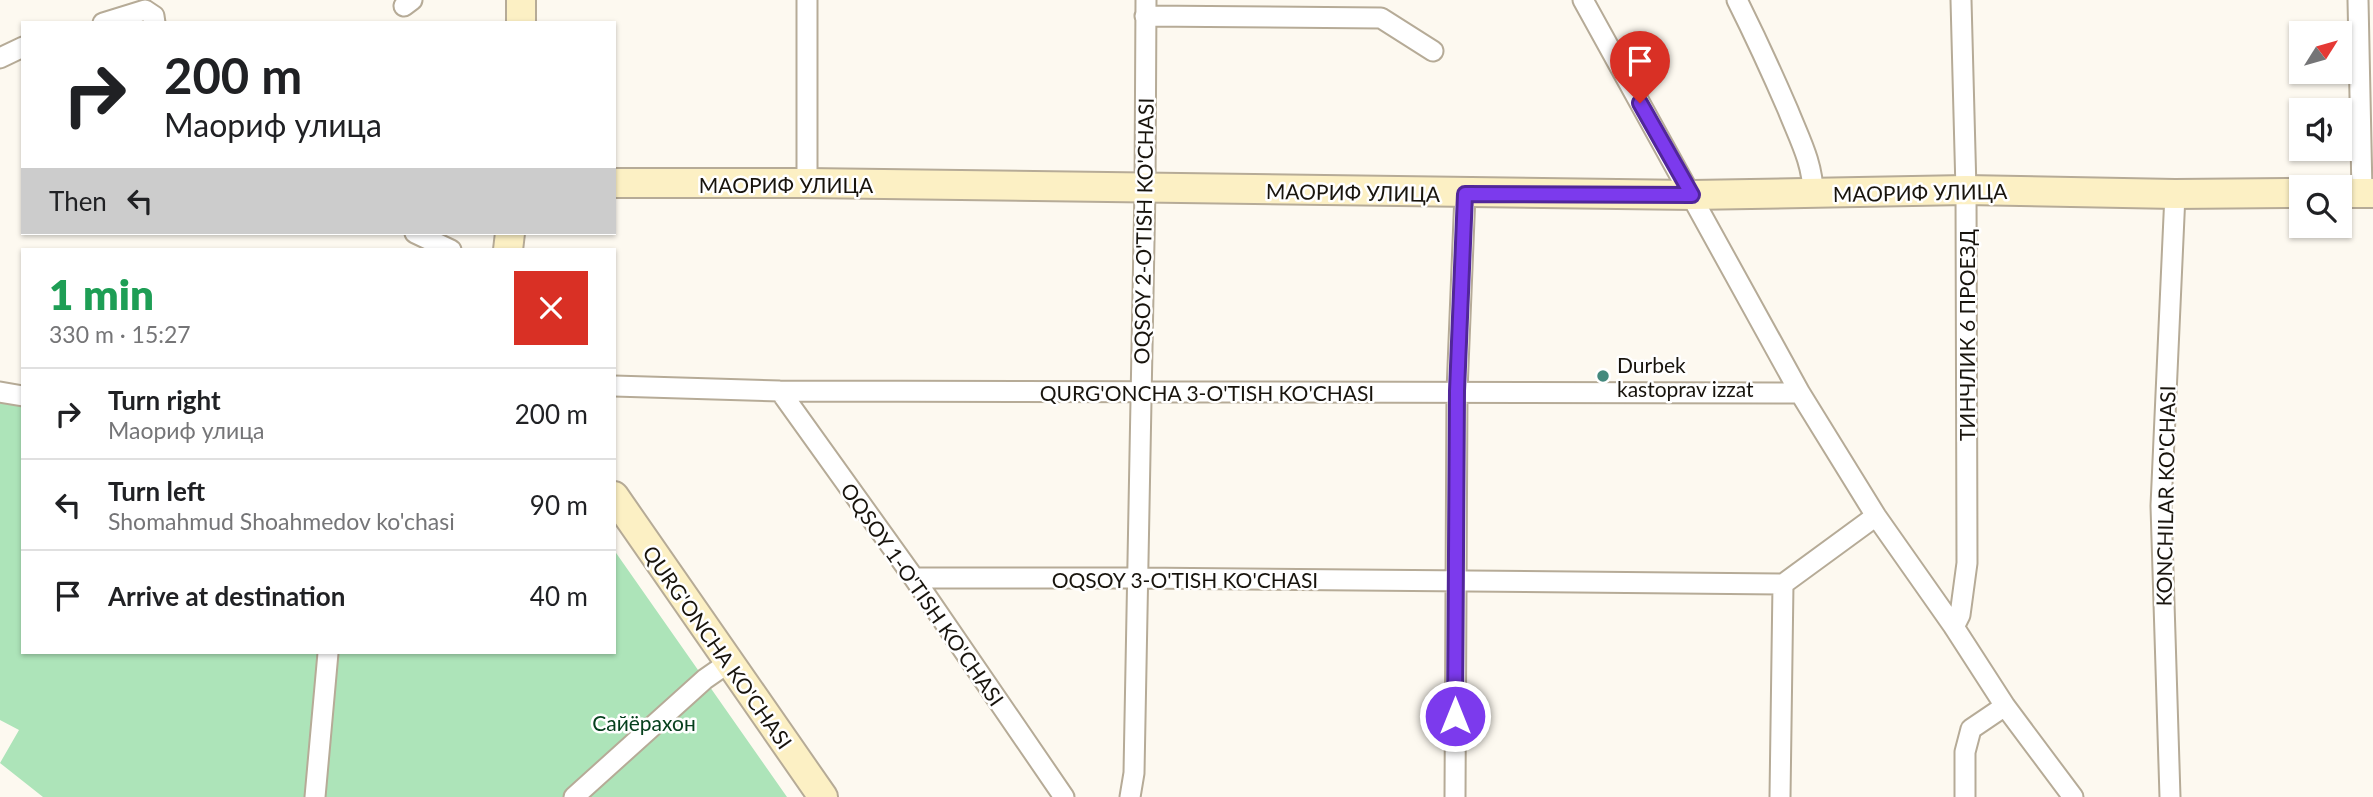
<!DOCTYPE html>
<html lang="en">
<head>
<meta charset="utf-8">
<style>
  :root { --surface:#fff; --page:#f6f6f6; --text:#202124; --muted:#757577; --line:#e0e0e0 }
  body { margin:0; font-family:Lato,sans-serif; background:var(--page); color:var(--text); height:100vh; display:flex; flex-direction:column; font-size:26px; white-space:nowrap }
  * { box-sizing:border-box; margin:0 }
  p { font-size:23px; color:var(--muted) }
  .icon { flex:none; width:38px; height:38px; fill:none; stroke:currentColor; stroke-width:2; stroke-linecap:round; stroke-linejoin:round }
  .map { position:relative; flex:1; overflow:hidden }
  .side { position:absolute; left:21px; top:248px; width:595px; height:406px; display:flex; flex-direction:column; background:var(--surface); border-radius:0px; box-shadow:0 2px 5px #0004 }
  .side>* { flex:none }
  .top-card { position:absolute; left:21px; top:21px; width:595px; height:214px; border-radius:0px; box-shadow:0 2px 5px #0004; background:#fff; color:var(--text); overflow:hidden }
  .needle { width:46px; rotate:53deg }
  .controls { position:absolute; left:2289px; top:21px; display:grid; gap:14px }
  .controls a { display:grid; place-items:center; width:63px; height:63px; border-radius:0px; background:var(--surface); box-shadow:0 2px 5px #0004; font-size:35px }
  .pin { position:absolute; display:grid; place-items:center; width:60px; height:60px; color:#fff; margin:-72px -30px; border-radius:50% 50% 50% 0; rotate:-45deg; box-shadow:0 0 7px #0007 }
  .pin .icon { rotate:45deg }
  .me { position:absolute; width:77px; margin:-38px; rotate:0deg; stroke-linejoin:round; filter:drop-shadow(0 0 5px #0008) }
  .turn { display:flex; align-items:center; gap:24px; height:147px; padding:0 28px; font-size:32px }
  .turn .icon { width:91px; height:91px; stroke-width:2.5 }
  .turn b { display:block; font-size:49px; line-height:60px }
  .then { display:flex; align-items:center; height:66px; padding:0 28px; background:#0003; gap:14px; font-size:26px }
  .round { display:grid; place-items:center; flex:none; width:74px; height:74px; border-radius:0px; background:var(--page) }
  .head { display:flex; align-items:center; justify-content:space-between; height:119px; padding:0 28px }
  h1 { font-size:42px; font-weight:800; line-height:52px; color:#1e9e55 }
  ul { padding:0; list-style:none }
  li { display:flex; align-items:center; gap:21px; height:91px; padding:0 28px; border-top:2px solid var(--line) }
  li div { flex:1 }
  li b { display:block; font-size:26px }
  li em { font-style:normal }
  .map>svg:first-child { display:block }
  .green { fill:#ade4b9 }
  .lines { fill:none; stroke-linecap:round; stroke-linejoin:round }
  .street-casing { stroke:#b6ab97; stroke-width:23 }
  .secondary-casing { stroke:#b6ab97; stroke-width:32 }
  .street { stroke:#fff; stroke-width:19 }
  .secondary { stroke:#fcf0c4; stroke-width:28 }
  .route-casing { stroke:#51269a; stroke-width:18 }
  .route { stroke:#7c3aed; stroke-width:12 }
  .poi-dot { fill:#44897d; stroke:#fff; stroke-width:2.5 }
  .labels { text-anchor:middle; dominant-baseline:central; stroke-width:5; stroke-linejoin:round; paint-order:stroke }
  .street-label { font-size:21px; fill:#18140d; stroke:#fff }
  .poi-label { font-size:21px; fill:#18140d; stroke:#fff; text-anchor:start }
  .park-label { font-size:21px; fill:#06401d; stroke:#fff }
</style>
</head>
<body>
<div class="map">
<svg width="2373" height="797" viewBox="0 0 2373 797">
  <rect width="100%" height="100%" fill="#fdf9f0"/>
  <!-- green -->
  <path class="green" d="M0,399L23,404V653H614V550L787,797H43L0,763L19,730L0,720Z"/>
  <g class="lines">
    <defs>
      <path id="street" d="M807,0V183
        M1583,0L1800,393L1876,516L1954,627L2005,706L2073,797
        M1737,0C1755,36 1772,73 1788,110C1799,138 1813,163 1813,194
        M2358,0L2362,192
        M404,6L412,0
        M1145,16L1381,18L1433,51
        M103,23L145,10L154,16L155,23
        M0,58L23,47
        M415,233L451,250
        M614,386L780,391L1800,393
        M780,391L914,578L1064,797
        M0,392L23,396
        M914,578H1138L1783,584
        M1783,584L1876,516
        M1954,627L1960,615L1967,563L1966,190L1961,0
        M315,797L328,653
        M574,797L705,679L728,663
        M1130,797L1134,773L1145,188L1146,0
        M1455,797L1457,391L1465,194
        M1780,797L1783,584
        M1965,797V752L1971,729L2005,706
        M2170,797L2161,506L2175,194"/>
      <path id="secondary" d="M521,0V23
        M614,183H807L1692,195L1966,190L2175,194L2301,193
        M2340,193H2373
        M508,250L510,233
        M614,496L823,797"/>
    </defs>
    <!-- street casing -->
    <use href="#street" class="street-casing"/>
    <!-- secondary casing -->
    <use href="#secondary" class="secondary-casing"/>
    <!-- street -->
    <use href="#street" class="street"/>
    <!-- secondary -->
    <use href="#secondary" class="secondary"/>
  </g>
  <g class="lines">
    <defs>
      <path id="route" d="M1455,716L1457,391L1465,194L1692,195L1640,103"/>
    </defs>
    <!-- route casing -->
    <use href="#route" class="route-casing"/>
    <!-- route -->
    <use href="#route" class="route"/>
  </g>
  <!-- markers -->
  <circle class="poi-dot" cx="1603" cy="376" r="7"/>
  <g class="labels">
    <!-- street labels -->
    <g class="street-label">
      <text x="786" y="184">МАОРИФ УЛИЦА</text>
      <text transform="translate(1353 192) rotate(1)">МАОРИФ УЛИЦА</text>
      <text transform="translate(1920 192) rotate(-1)">МАОРИФ УЛИЦА</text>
      <text transform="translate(1143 231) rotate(-89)">OQSOY 2-O'TISH KO'CHASI</text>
      <text transform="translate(1966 335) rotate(-90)">ТИНЧЛИК 6 ПРОЕЗД</text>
      <text x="1207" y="392">QURG'ONCHA 3-O'TISH KO'CHASI</text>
      <text transform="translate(2165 496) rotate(-89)">KONCHILAR KO'CHASI</text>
      <text x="1185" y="579">OQSOY 3-O'TISH KO'CHASI</text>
      <text transform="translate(923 594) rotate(55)">OQSOY 1-O'TISH KO'CHASI</text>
      <text transform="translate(718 647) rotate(55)">QURG'ONCHA KO'CHASI</text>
    </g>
    <!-- poi labels -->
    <g class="poi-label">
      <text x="1617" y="364">Durbek<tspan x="1617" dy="24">kastoprav izzat</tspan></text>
    </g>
    <!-- park labels -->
    <g class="park-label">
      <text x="644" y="722">Сайёрахон</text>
    </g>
  </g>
</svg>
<div class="controls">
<a><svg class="needle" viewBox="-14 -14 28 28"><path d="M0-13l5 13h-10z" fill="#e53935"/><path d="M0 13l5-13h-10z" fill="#757577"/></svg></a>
<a><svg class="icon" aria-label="sound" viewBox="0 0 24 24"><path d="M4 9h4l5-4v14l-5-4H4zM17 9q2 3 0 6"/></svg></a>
<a><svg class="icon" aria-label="search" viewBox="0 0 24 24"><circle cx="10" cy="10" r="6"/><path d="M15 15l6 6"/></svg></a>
</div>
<div class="pin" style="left:1640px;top:103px;background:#d93025"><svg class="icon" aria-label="arrive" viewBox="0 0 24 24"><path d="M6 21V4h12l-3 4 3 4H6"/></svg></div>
<svg class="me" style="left:1455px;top:716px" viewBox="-20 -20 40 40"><circle r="17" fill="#7c3aed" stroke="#fff" stroke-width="3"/><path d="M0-11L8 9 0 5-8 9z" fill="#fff"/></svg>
<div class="top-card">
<div class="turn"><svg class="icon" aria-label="right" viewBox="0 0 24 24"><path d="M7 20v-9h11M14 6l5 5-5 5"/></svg><div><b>200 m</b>Маориф улица</div></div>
<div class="then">Then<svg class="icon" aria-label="left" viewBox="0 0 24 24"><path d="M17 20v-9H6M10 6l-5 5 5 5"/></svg></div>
</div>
<section class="side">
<div class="head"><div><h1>1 min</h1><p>330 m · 15:27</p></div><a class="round" style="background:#d93025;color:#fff"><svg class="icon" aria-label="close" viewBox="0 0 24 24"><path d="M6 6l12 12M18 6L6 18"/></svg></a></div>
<ul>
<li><svg class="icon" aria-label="right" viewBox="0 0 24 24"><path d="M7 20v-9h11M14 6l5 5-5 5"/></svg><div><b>Turn right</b><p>Маориф улица</p></div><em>200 m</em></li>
<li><svg class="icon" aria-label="left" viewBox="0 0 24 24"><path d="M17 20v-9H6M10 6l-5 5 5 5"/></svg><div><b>Turn left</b><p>Shomahmud Shoahmedov ko'chasi</p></div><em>90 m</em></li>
<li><svg class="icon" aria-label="arrive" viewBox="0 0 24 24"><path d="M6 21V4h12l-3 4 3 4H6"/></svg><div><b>Arrive at destination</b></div><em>40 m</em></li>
</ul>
</section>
</div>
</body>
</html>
